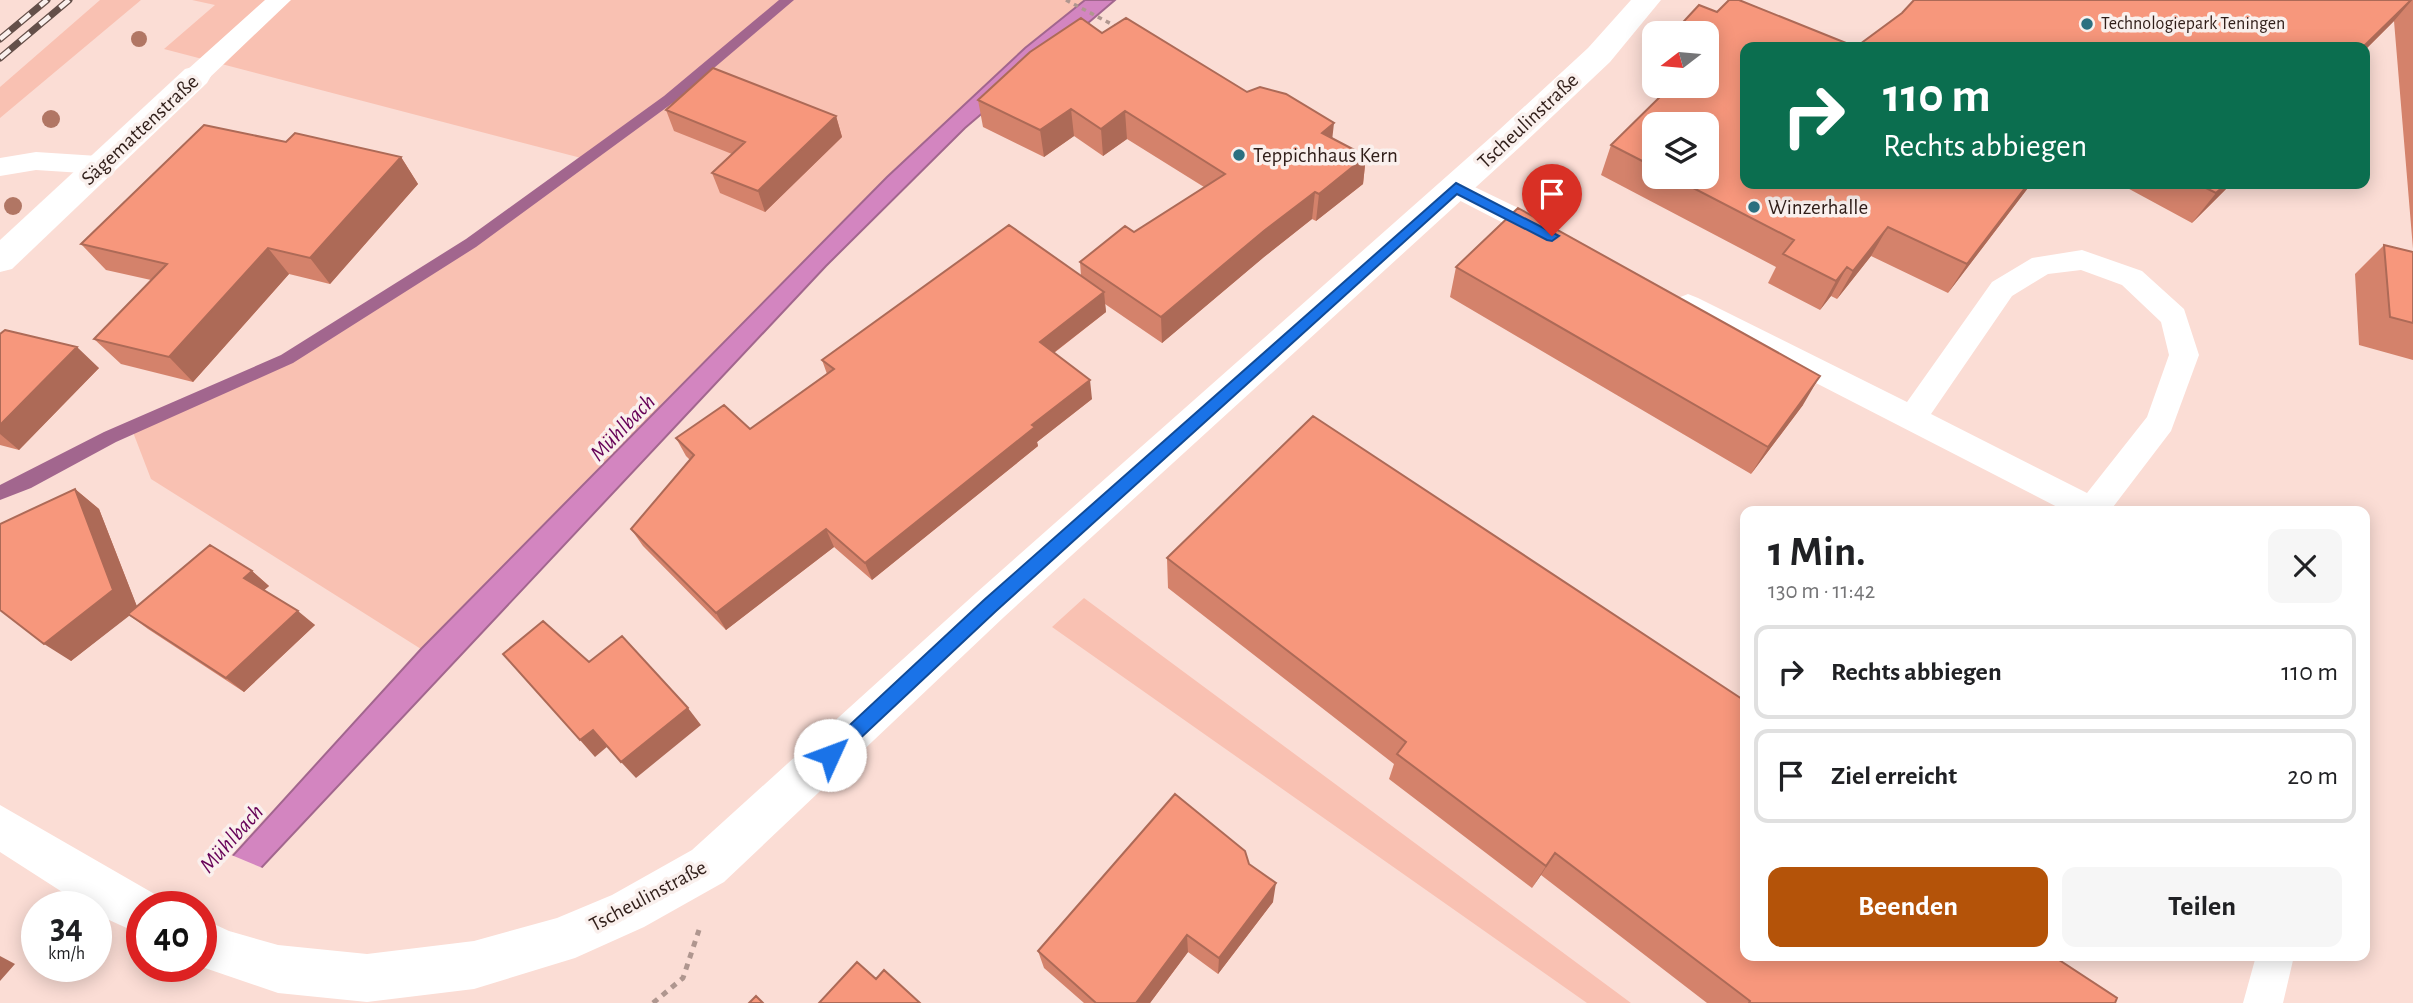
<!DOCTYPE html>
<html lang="de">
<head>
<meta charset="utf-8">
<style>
  :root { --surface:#fff; --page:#f6f6f6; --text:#202124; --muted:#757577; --line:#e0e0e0; --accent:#b45309 }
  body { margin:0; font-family:"Alegreya Sans",sans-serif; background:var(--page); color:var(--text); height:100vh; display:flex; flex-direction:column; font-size:26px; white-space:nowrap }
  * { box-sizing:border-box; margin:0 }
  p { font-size:23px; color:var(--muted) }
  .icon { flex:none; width:38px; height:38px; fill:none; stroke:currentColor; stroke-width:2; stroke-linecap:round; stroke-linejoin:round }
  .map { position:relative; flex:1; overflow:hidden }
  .panel { position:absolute; left:1740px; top:506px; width:630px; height:455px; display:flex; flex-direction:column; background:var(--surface); border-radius:14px; box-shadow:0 4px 18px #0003 }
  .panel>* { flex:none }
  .guide { position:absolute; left:1740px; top:42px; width:630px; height:147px; border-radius:14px; box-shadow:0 4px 18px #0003; background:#0b6e4f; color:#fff; overflow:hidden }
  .needle { width:46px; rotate:254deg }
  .controls { position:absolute; left:1642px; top:21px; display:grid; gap:14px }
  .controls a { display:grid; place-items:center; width:77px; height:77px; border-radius:14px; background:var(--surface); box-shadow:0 4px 18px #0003; font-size:35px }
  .speed { position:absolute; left:21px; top:891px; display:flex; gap:14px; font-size:35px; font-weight:700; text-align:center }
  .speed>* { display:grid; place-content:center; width:91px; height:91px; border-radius:50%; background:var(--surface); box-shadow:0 4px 18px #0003; line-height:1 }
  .speed small { font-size:18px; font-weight:400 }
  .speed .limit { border:10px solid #d22; background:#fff; color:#111 }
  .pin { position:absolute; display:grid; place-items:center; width:60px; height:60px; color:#fff; margin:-72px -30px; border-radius:50% 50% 50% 0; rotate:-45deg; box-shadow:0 0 7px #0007 }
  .pin .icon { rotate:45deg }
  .me { position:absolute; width:77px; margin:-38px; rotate:47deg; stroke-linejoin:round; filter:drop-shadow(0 0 5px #0008) }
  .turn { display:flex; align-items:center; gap:24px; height:147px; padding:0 28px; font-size:32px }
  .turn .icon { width:91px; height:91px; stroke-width:2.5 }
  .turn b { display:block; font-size:49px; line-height:60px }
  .round { display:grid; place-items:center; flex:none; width:74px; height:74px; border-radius:14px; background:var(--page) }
  .overview { display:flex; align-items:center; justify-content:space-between; height:119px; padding:0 28px }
  h1 { font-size:42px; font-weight:700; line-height:52px }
  .button { display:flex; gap:14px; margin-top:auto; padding:14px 28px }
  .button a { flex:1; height:80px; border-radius:14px; background:var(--accent); color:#fff; font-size:28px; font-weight:700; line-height:80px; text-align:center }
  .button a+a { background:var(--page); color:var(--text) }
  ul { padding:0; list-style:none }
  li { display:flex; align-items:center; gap:21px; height:94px; margin:0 14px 10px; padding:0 14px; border:4px solid var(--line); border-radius:14px }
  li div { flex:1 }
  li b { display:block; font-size:26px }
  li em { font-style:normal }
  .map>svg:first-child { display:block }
  .green { fill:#f9c1b2 }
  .water { fill:#d385c0; stroke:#a2668e; stroke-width:2 }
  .pier { fill:#fbddd5 }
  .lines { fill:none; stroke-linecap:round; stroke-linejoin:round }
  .stream { fill:#a2668e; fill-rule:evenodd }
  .path-far1 { stroke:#af968f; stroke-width:3.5; stroke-dasharray:4.5 4.5; stroke-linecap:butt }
  .path { stroke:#af968f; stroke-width:5; stroke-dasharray:6 6; stroke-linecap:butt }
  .lane { fill:#fff; fill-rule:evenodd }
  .street { fill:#fff; fill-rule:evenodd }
  .secondary { fill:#fff; fill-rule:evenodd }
  .rail-casing { stroke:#644f49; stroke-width:7 }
  .rail { stroke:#faf0ed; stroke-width:4.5; stroke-dasharray:13; stroke-linecap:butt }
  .tree { fill:#b17664 }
  .wall { fill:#d4826b; fill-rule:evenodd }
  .shaded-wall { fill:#ad6a57 }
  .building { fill:#f7977c; stroke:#ad6a57; stroke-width:2 }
  .route { fill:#1a73e8; stroke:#114b97; stroke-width:2 }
  .poi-dot { fill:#2c7080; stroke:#faf0ed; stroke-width:2.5 }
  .labels { text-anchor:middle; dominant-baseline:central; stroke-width:7; stroke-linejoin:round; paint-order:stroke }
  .far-poi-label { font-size:18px; fill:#301e19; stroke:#faf0ed; text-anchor:start }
  .street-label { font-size:21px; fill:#301e19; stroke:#faf0ed }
  .poi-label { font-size:21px; fill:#301e19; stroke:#faf0ed; text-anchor:start }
  .water-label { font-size:23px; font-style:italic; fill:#660257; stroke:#faf0ed }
</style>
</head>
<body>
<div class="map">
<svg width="2413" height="1003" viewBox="0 0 2413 1003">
  <rect width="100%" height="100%" fill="#fbddd5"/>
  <!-- green -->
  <path class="green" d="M100,0H141L0,118V87Z
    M192,0H1085L1025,48L887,177L421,649L151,479L131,427L287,359L471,243L585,159L164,49L215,5Z
    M1084,598L1631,1003H1587L1052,627Z"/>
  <!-- water -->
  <path class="water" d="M1085,0H1115L965,128L826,266L201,932V906H187L421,649L887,177L1025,48Z"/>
  <!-- pier -->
  <path class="pier" d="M229,854L265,869L201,935V906L184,905Z
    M142,953V966L176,967L147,1003H119L106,992Z"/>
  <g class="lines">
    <!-- stream -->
    <path class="stream" d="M779,0H794L674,102L476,247L293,363L116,442L31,488L0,500V485L104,432L281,355L466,239L664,96Z"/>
    <!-- path-far1 -->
    <path class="path-far1" d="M1066,0L1117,27"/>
    <!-- path -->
    <path class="path" d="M653,1003L683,978L699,930"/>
    <!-- lane -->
    <path class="lane" d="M265,0H291L205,82H187L184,76L187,70Z
      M36,152L98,156L107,159L111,165L107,171L98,174L36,170L0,176V158Z
      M1456,178L1558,227L1562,234L1558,241L1548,244L1538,241L1447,194L1443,187L1447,180Z
      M2082,250L2142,271L2184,309L2199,355L2171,431L2110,511H2065L1678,312L1674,305L1678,298L1688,294L1698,298L1907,402L1992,282L2032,258ZM2081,270L2122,285L2161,322L2169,355L2147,417L2087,493L1931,414L2012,296L2048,274Z
      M2256,956H2294L2283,1003H2243Z"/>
    <!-- street -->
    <path class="street" d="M196,66L207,69L211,76L207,83L12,269L0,272V240L185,69Z"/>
    <!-- secondary -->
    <path class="secondary" d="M1631,0H1661L1610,62L1521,146L1004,617L724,882L644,927L575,958L474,989L367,1002L278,993L199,966H201V918L229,931L278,945L367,954L474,941L557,918L612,895L692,850L976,593L1499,130L1588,48Z
      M0,805L158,896L163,906H142V935L96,914V906H84L0,852Z"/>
    <defs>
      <path id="rail" d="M0,39L47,0
        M0,58L69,0"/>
    </defs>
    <!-- rail casing -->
    <use href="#rail" class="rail-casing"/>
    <!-- rail -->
    <use href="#rail" class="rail"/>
  </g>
  <!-- trees -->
  <g class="tree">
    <circle cx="139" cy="39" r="8"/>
    <circle cx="51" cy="119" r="9"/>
    <circle cx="13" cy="206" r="9"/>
  </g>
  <!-- wall -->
  <path class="wall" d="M1914,0H2413V249L2394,21L2364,51V47L1902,13Z
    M1699,5L1745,184H2031L1948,293L1871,256L1837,299L1831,296L1820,310L1768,283L1776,267L1601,175L1611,145L1706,86ZM1654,124L1706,177H1654Z
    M1102,33L1247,92L1366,156L1363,184L1316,221L1312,219L1264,257L1162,343L1105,304L1106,312L1054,353L1092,399L1037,442L1038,446L872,580L834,547L726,630L643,546L631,529L690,460L686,456L676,438L750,429L827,374L822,360L1081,276L1080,262L1134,232L1204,187L1127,139L1103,156L1074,136L1044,157L983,127L978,100Z
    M666,110L836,116L842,137L765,212L720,193L712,173L732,154L674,131Z
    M286,142L401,157L418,184L330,284L289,274L193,382L121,364L94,339L151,280L106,270L81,244Z
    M2120,184H2231L2192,223Z
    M2384,245L2413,252V360L2359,345L2355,274Z
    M1456,267L1803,405L1751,474L1450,297Z
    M0,334L99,368L19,450L0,445Z
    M75,489L99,509L137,607L252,571L269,586L264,590L315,625L244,692L148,629L129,615L71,661Z
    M1167,558L1745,956L2115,1003H1707L1541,875L1532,888L1389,779L1394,764L1168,588Z
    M1249,864L1273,902L1218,974L1188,952L1150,1003H1084L1044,968L1038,951Z"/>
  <!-- shaded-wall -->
  <path class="shaded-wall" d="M2411,0H2412L2394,21L2364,51L2363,47Z
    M1071,109L1074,136L1044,157L1040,130Z
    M1125,111L1127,139L1103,156L1101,129Z
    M836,116L842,137L765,212L758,191Z
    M1334,123L1331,150L1322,133Z
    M1366,156L1363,184L1316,221L1319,194Z
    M401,157L418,184L330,284L310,258Z
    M2028,184H2031L1948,293L1967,264Z
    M2226,184H2231L2192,223L2216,193Z
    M1315,192L1312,219L1264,257L1162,343L1161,317L1265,230Z
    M1888,227L1871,256L1837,299L1853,271Z
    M268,248L289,274L193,382L169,357Z
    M1847,267L1831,296L1820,310L1836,281Z
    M1104,292L1106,312L1043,361L1040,342Z
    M77,347L99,368L19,450L0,434V425Z
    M1820,376L1803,405L1751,474L1768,447Z
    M1090,380L1092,399L1037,442L1038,446L872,580L865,563L1032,425Z
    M75,489L99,509L138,609L71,661L44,644Z
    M826,529L834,547L726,630L716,613Z
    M252,571L269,586L261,593L244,578Z
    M298,611L315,625L244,692L226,678Z
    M688,708L701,725L636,778L621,762Z
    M593,730L608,746L595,757L580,740Z
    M1555,853L1541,875L1532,888L1546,866Z
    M1276,883L1273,902L1218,974L1219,958Z
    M1187,935L1188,952L1150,1003H1136Z
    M0,956L15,964L0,981Z"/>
  <!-- building -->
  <path class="building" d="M1729,0H1739L1856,47H1745V184H2028L1967,264L1888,227L1853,271L1847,267L1836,281L1783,254L1794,240L1672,177H1706V124H1654V167L1611,145L1671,86H1706V33H1673L1699,5L1717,12Z
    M1914,0H2411L2363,47H1856L1902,13Z
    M1081,18L1102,33L1126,18L1247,92L1260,87L1286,94L1334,123L1322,133L1366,156L1319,194L1315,192L1265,230L1161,317L1080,262L1125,226L1134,232L1225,174L1125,111L1101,129L1071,109L1040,130L978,100L1030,52Z
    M713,68L836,116L758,191L712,173L745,142L666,110Z
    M204,125L286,142L295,133L401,157L310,258L268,248L169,357L94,339L167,264L81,244Z
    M2198,184H2226L2216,193Z
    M1518,208L1820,376L1768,447L1456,267Z
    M1009,225L1104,292L1040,342L1090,380L1032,425L1035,427L865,563L826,529L716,613L631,529L694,455L676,438L724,405L750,429L834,369L822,360Z
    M2384,245L2413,252V323L2390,317Z
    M5,330L77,347L0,425V334Z
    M1313,416L1745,701V956H2053L2117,998L2115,1003H1749L1750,1001L1555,853L1546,866L1397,754L1406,742L1167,558Z
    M75,489L113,590L44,644L0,610V524Z
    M210,545L252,571L244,578L298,611L226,678L128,614Z
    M543,621L589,662L622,636L688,708L621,762L593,730L580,740L503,654Z
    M1175,794L1245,851L1249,864L1276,883L1219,958L1187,935L1136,1003H1096L1038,951Z
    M857,962L876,979L884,970L920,1003H819Z
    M756,996L763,1003H749Z"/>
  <!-- route -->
  <path class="route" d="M1456,183L1559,236L1552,241L1547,240L1457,194L996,611L836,761L830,764L824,761L821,755L824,749L984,600Z"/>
  <!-- markers -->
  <g class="poi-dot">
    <circle cx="2087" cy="24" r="7"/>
    <circle cx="1239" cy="155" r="7"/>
    <circle cx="1754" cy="207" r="7"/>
  </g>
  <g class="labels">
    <!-- far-poi labels -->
    <g class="far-poi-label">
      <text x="2101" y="24">Technologiepark Teningen</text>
    </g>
    <!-- street labels -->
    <g class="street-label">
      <text transform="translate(1528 121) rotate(-43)">Tscheulinstraße</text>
      <text transform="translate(140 130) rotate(-43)">Sägemattenstraße</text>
      <text transform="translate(648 896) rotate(-28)">Tscheulinstraße</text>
    </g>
    <!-- poi labels -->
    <g class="poi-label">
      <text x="1253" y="155">Teppichhaus Kern</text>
      <text x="1768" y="207">Winzerhalle</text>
    </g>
    <!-- water labels -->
    <g class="water-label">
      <text transform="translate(623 428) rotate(-46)">Mühlbach</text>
      <text transform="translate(232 839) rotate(-48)">Mühlbach</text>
    </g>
  </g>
</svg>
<div class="controls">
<a><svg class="needle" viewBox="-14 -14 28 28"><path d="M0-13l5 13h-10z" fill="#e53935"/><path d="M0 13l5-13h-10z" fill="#757577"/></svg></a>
<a><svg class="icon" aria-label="layers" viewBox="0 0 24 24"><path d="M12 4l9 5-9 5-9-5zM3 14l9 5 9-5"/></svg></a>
</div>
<div class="speed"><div>34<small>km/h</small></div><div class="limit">40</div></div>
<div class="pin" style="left:1552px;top:236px;background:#d93025"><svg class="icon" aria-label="arrive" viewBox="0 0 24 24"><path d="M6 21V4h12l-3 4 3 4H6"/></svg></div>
<svg class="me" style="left:830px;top:755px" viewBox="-20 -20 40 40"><circle r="19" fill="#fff"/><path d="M0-13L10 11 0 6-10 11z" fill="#1a73e8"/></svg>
<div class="guide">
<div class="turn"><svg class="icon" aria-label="right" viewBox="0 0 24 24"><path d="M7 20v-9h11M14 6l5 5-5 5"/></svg><div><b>110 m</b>Rechts abbiegen</div></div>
</div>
<section class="panel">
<div class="overview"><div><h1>1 Min.</h1><p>130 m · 11:42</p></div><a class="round"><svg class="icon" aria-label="close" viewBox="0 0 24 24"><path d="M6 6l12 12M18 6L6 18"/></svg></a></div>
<ul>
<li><svg class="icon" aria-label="right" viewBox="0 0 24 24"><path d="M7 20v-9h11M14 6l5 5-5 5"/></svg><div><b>Rechts abbiegen</b></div><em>110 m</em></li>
<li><svg class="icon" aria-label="arrive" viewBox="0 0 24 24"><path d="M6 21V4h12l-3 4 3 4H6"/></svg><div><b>Ziel erreicht</b></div><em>20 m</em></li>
</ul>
<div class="button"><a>Beenden</a><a>Teilen</a></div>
</section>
</div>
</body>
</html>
